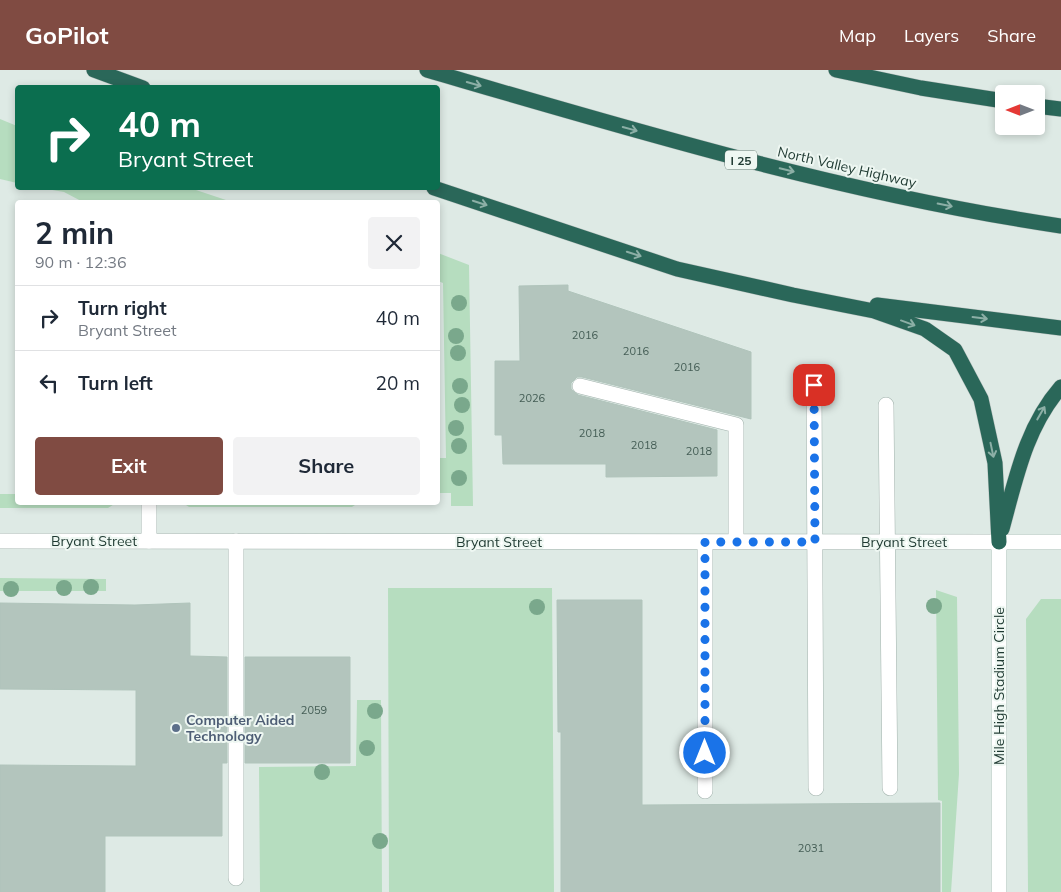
<!DOCTYPE html>
<html lang="en">
<head>
<meta charset="utf-8">
<style>
  :root { --surface:#fff; --page:#f2f2f3; --text:#1f2937; --muted:#747a83; --line:#e0e1e3; --accent:#804b42 }
  body { margin:0; font-family:Mulish,sans-serif; background:var(--page); color:var(--text); height:100vh; display:flex; flex-direction:column; font-size:19px; white-space:nowrap }
  * { box-sizing:border-box; margin:0 }
  p { font-size:16px; color:var(--muted) }
  .icon { flex:none; width:28px; height:28px; fill:none; stroke:currentColor; stroke-width:2; stroke-linecap:round; stroke-linejoin:round }
  .map { position:relative; flex:1; overflow:hidden }
  .details { position:absolute; left:15px; top:130px; width:425px; height:305px; display:flex; flex-direction:column; background:var(--surface); border-radius:5px; box-shadow:0 2px 8px #0003 }
  .details>* { flex:none }
  .guide { position:absolute; left:15px; top:15px; width:425px; height:105px; border-radius:5px; box-shadow:0 2px 8px #0003; background:#0b6e4f; color:#fff; overflow:hidden }
  .needle { width:32px; rotate:270deg }
  .tools { position:absolute; left:995px; top:15px; display:grid; gap:10px }
  .tools a { display:grid; place-items:center; width:50px; height:50px; border-radius:5px; background:var(--surface); box-shadow:0 2px 8px #0003; font-size:25px }
  .pin { position:absolute; display:grid; place-items:center; width:42px; height:42px; color:#fff; margin:-21px; border-radius:10px; box-shadow:0 2px 8px #0006 }
  .me { position:absolute; width:55px; margin:-28px; rotate:0deg; stroke-linejoin:round; filter:drop-shadow(0 0 4px #0008) }
  .turn { display:flex; align-items:center; gap:18px; height:105px; padding:0 20px; font-size:22px }
  .turn .icon { width:65px; height:65px; stroke-width:2.5 }
  .turn b { display:block; font-size:35px; line-height:42px }
  .round { display:grid; place-items:center; flex:none; width:52px; height:52px; border-radius:5px; background:var(--page) }
  .summary { display:flex; align-items:center; justify-content:space-between; height:85px; padding:0 20px }
  h1 { font-size:30px; font-weight:700; line-height:38px }
  .primary-button { display:flex; gap:10px; margin-top:auto; padding:10px 20px }
  .primary-button a { flex:1; height:58px; border-radius:5px; background:var(--accent); color:#fff; font-size:20px; font-weight:700; line-height:58px; text-align:center }
  .primary-button a+a { background:var(--page); color:var(--text) }
  ul { padding:0; list-style:none }
  li { display:flex; align-items:center; gap:15px; height:65px; padding:0 20px; border-top:1px solid var(--line) }
  li div { flex:1 }
  li b { display:block; font-size:19px }
  li em { font-style:normal }
  header { display:flex; align-items:center; gap:30px; box-sizing:border-box; height:70px; padding:0 25px; background:var(--accent); color:#fff }
  header strong { font-size:24px }
  nav { display:flex; gap:28px; margin-inline-start:auto; font-size:18px }
  .map>svg:first-child { display:block }
  .green { fill:#b6ddbf }
  .building { fill:#b3c5bd; stroke:#b0c4bb }
  .lines { fill:none; stroke-linecap:round; stroke-linejoin:round }
  .lane-casing { stroke:#a1b2ac; stroke-width:16 }
  .street-casing { stroke:#a1b2ac; stroke-width:16 }
  .secondary-casing { stroke:#9db6ac; stroke-width:16 }
  .highway-casing { stroke:#bcc4c2; stroke-width:16 }
  .lane { stroke:#fff; stroke-width:15 }
  .street { stroke:#fff; stroke-width:15 }
  .secondary { stroke:#fff; stroke-width:15 }
  .highway { stroke:#2a6759; stroke-width:15 }
  .tree { fill:#7aa88c }
  .oneway { stroke:#8cafa6 }
  .route { stroke:#1a73e8; stroke-width:9; stroke-dasharray:0 16.2 }
  .service-dot { fill:#5c6f8a; stroke:#eef7f2; stroke-width:2 }
  .labels { text-anchor:middle; dominant-baseline:central; stroke-width:4; stroke-linejoin:round; paint-order:stroke }
  .number-label { font-size:11px; fill:#445d55 }
  .shield { fill:#eef7f2; stroke:#5d736c; stroke-width:1 }
  .shield-label { font-size:12px; font-weight:bold; fill:#1f3a32 }
  .street-label { font-size:14px; fill:#1f3a32; stroke:#eef7f2 }
  .service-label { font-size:14px; font-weight:bold; fill:#4e5e75; stroke:#eef7f2; text-anchor:start }
</style>
</head>
<body>
<header>
<strong>GoPilot</strong>
<nav><a>Map</a><a>Layers</a><a>Share</a></nav>
</header>
<div class="map">
<svg width="1061" height="822" viewBox="0 0 1061 822">
  <rect width="100%" height="100%" fill="#deeae5"/>
  <!-- green -->
  <path class="green" d="M0,49L17,56V113L0,109Z
    M41,118H190L232,132H83L64,122Z
    M438,183L469,195L473,436H451V423H438V388H446L443,213L438,211Z
    M0,424H17L18,432L116,433L108,438H0Z
    M183,433H358L352,437H189Z
    M0,508L106,509V521H0Z
    M388,518H552L554,822H389Z
    M936,520L957,527L959,704L951,822H942V731L938,730Z
    M1041,529H1061V822H1028L1026,549Z
    M357,630H381L382,822H260L259,697L356,696Z"/>
  <!-- building -->
  <path class="building" d="M568,215V221L751,282V349L582,307H577L571,313V319L578,325L717,360V406L606,407V394H503L502,365H495V291H520L519,216Z
    M557,530H642V735L940,733V822H561V662H558Z
    M0,533L135,535L190,533V586L227,587V693H222V766H105V822H0V695L136,696V620L0,619Z
    M245,587H350V693H245Z"/>
  <g class="lines">
    <defs>
      <path id="lane" d="M814,315L816,718
        M580,316L736,355V472
        M886,335L890,718
        M149,471V432
        M236,471V808
        M705,472V721"/>
      <path id="street" d="M0,471L999,472"/>
      <path id="secondary" d="M999,822V472H1061"/>
      <path id="highway" d="M94,0L143,18
        M427,0C636,61 845,124 1061,156
        M836,0L921,18L1004,31
        M1036,36L1061,39
        M434,118L677,199L793,225L874,241L925,259L955,280L981,329L995,393L999,472
        M877,235L1061,258
        M1002,459C1016,408 1026,357 1061,317"/>
    </defs>
    <!-- lane casing -->
    <use href="#lane" class="lane-casing"/>
    <!-- street casing -->
    <use href="#street" class="street-casing"/>
    <!-- secondary casing -->
    <use href="#secondary" class="secondary-casing"/>
    <!-- highway casing -->
    <use href="#highway" class="highway-casing"/>
    <!-- lane -->
    <use href="#lane" class="lane"/>
    <!-- street -->
    <use href="#street" class="street"/>
    <!-- secondary -->
    <use href="#secondary" class="secondary"/>
    <!-- highway -->
    <use href="#highway" class="highway"/>
  </g>
  <!-- trees -->
  <g class="tree">
    <circle cx="459" cy="233" r="8"/>
    <circle cx="456" cy="266" r="8"/>
    <circle cx="458" cy="283" r="8"/>
    <circle cx="460" cy="316" r="8"/>
    <circle cx="462" cy="335" r="8"/>
    <circle cx="456" cy="358" r="8"/>
    <circle cx="459" cy="376" r="8"/>
    <circle cx="459" cy="408" r="8"/>
    <circle cx="91" cy="517" r="8"/>
    <circle cx="64" cy="518" r="8"/>
    <circle cx="11" cy="519" r="8"/>
    <circle cx="934" cy="536" r="8"/>
    <circle cx="537" cy="537" r="8"/>
    <circle cx="375" cy="641" r="8"/>
    <circle cx="367" cy="678" r="8"/>
    <circle cx="322" cy="702" r="8"/>
    <circle cx="380" cy="771" r="8"/>
  </g>
  <!-- one-way arrows -->
  <defs><path id="oneway-shaft" d="M-6 0H5M1.5-3L5.5 0L1.5 3" fill="none" stroke-width="1.6" stroke-linecap="round" stroke-linejoin="round" transform="scale(1.25)"/></defs>
  <g class="oneway">
    <use href="#oneway-shaft" transform="translate(474 14) rotate(16)"/>
    <use href="#oneway-shaft" transform="translate(630 59) rotate(15)"/>
    <use href="#oneway-shaft" transform="translate(787 100) rotate(13)"/>
    <use href="#oneway-shaft" transform="translate(480 133) rotate(18)"/>
    <use href="#oneway-shaft" transform="translate(945 135) rotate(11)"/>
    <use href="#oneway-shaft" transform="translate(634 184) rotate(18)"/>
    <use href="#oneway-shaft" transform="translate(980 248) rotate(7)"/>
    <use href="#oneway-shaft" transform="translate(908 253) rotate(20)"/>
    <use href="#oneway-shaft" transform="translate(1041 343) rotate(-60)"/>
    <use href="#oneway-shaft" transform="translate(992 380) rotate(78)"/>
  </g>
  <g class="lines">
    <!-- route -->
    <path class="route" d="M705,683V472H815L814,315"/>
  </g>
  <!-- markers -->
  <circle class="service-dot" cx="176" cy="658" r="5"/>
  <g class="labels">
    <!-- number labels -->
    <g class="number-label">
      <text x="585" y="265">2016</text>
      <text x="636" y="281">2016</text>
      <text x="687" y="297">2016</text>
      <text x="532" y="328">2026</text>
      <text x="592" y="363">2018</text>
      <text x="644" y="375">2018</text>
      <text x="699" y="381">2018</text>
      <text x="314" y="640">2059</text>
      <text x="811" y="778">2031</text>
    </g>
    <!-- shield labels -->
    <rect class="shield" x="725" y="80.5" width="32" height="19" rx="4"/>
    <g class="shield-label">
      <text x="741" y="90">I 25</text>
    </g>
    <!-- street labels -->
    <g class="street-label">
      <text transform="translate(847 97) rotate(13)">North Valley Highway</text>
      <text x="94" y="471">Bryant Street</text>
      <text x="499" y="472">Bryant Street</text>
      <text x="904" y="472">Bryant Street</text>
      <text transform="translate(999 616) rotate(-90)">Mile High Stadium Circle</text>
    </g>
    <!-- service labels -->
    <g class="service-label">
      <text x="186" y="650">Computer Aided<tspan x="186" dy="16">Technology</tspan></text>
    </g>
  </g>
</svg>
<div class="tools">
<a><svg class="needle" viewBox="-14 -14 28 28"><path d="M0-13l5 13h-10z" fill="#e53935"/><path d="M0 13l5-13h-10z" fill="#747a83"/></svg></a>
</div>
<div class="pin" style="left:814px;top:315px;background:#d93025"><svg class="icon" aria-label="arrive" viewBox="0 0 24 24"><path d="M6 21V4h12l-3 4 3 4H6"/></svg></div>
<svg class="me" style="left:705px;top:683px" viewBox="-20 -20 40 40"><circle r="17" fill="#1a73e8" stroke="#fff" stroke-width="3"/><path d="M0-11L8 9 0 5-8 9z" fill="#fff"/></svg>
<div class="guide">
<div class="turn"><svg class="icon" aria-label="right" viewBox="0 0 24 24"><path d="M7 20v-9h11M14 6l5 5-5 5"/></svg><div><b>40 m</b>Bryant Street</div></div>
</div>
<section class="details">
<div class="summary"><div><h1>2 min</h1><p>90 m · 12:36</p></div><a class="round"><svg class="icon" aria-label="close" viewBox="0 0 24 24"><path d="M6 6l12 12M18 6L6 18"/></svg></a></div>
<ul>
<li><svg class="icon" aria-label="right" viewBox="0 0 24 24"><path d="M7 20v-9h11M14 6l5 5-5 5"/></svg><div><b>Turn right</b><p>Bryant Street</p></div><em>40 m</em></li>
<li><svg class="icon" aria-label="left" viewBox="0 0 24 24"><path d="M17 20v-9H6M10 6l-5 5 5 5"/></svg><div><b>Turn left</b></div><em>20 m</em></li>
</ul>
<div class="primary-button"><a>Exit</a><a>Share</a></div>
</section>
</div>
</body>
</html>
